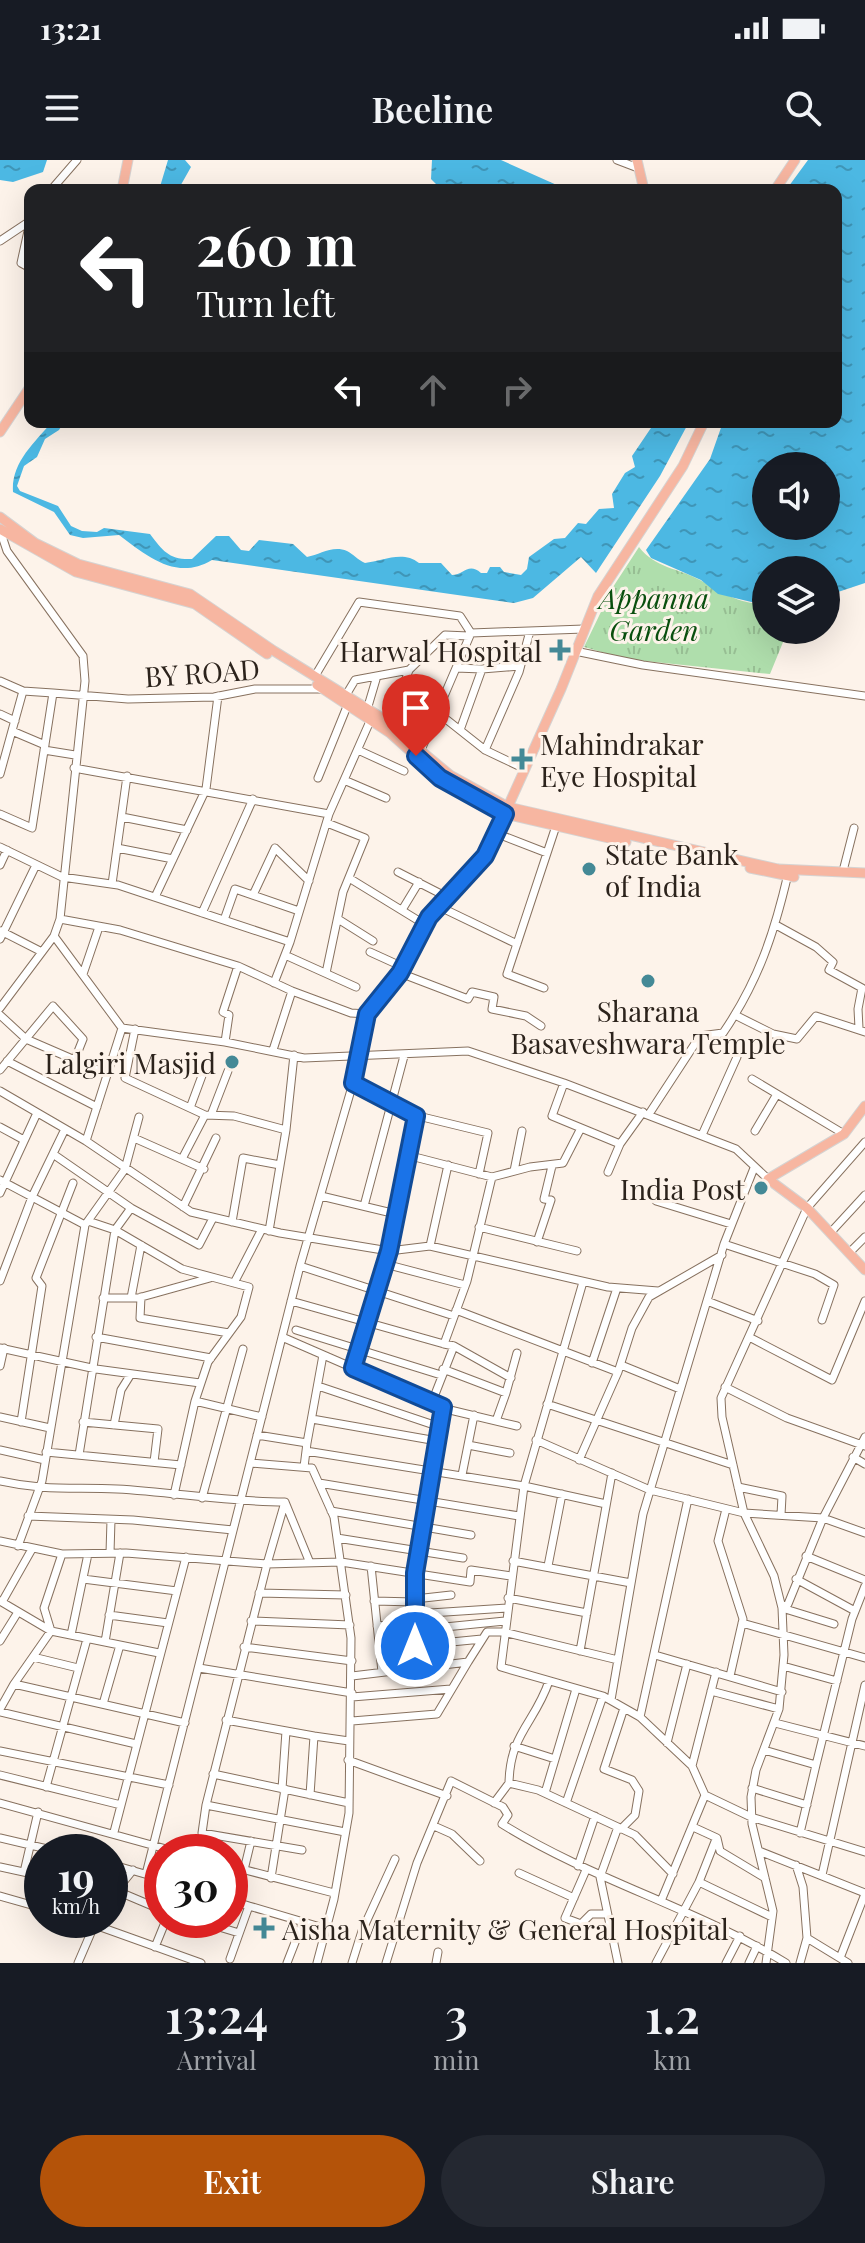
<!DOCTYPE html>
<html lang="en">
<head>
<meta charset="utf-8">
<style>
  :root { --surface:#171b24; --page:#242831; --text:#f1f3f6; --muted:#9ea1a6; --accent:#b45309 }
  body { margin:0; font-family:"Playfair Display",serif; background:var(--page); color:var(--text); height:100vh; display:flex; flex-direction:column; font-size:30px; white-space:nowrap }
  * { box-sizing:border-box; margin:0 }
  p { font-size:26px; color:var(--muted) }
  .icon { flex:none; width:44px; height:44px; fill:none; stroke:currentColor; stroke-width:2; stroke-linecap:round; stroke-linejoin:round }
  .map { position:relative; height:1803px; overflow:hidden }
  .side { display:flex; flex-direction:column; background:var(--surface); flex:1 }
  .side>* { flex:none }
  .banner { position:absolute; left:24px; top:24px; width:818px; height:244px; border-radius:16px; box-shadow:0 8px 32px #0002; background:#202124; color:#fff; overflow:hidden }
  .fabs { position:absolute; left:752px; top:292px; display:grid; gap:16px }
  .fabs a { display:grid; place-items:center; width:88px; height:88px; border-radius:50%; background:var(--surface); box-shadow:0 8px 32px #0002; font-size:40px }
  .speed { position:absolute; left:24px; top:1674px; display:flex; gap:16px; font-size:40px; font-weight:700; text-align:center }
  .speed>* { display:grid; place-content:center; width:104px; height:104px; border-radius:50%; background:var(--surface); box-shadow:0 8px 32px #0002; line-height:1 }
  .speed small { font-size:20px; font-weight:400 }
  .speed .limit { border:12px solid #d22; background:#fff; color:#111 }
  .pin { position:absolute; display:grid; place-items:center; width:68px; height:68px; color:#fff; margin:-82px -34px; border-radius:50% 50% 50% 0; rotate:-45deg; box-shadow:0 0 8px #0007 }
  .pin .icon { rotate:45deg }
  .me { position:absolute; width:88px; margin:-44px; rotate:0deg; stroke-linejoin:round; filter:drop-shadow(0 0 6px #0008) }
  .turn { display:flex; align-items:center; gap:28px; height:168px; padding:0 40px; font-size:36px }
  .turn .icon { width:104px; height:104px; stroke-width:2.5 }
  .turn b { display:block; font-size:56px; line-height:68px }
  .lanes { display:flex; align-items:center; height:76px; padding:0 40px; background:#0003; justify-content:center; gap:40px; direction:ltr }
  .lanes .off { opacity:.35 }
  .eta { display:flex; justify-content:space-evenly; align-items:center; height:136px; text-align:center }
  .eta b { font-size:48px; font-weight:600; line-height:56px }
  .button { display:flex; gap:16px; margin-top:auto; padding:16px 40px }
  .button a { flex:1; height:92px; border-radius:48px; background:var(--accent); color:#fff; font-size:32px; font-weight:600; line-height:92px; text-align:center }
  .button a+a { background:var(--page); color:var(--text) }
  .status { display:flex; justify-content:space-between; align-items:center; height:56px; padding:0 40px; background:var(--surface); direction:ltr }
  .status svg { height:22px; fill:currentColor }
  header { display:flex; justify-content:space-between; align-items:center; height:104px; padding:0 40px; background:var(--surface); font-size:36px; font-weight:600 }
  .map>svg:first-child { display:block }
  .grass { fill:url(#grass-tufts) }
  .water { fill:url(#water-ripples); fill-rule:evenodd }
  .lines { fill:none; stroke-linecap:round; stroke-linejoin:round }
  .minor-casing { stroke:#87715f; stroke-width:9 }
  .major-casing { stroke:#d5d3d2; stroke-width:11 }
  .minor { stroke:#fff; stroke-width:7 }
  .major { stroke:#f7b6a1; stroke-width:9 }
  .route-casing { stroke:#114b97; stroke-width:20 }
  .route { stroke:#1a73e8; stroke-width:14 }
  .poi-dot { fill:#448996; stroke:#fdf3ea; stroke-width:3 }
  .labels { text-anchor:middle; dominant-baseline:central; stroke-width:6; stroke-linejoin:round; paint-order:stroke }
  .park-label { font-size:28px; font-style:italic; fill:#094f0e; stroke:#fdf3ea }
  .poi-label { font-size:28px; fill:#2c231c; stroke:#fdf3ea; text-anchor:end }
  .street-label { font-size:28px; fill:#2c231c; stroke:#fdf3ea }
</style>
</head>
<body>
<div class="status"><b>13:21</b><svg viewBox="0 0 49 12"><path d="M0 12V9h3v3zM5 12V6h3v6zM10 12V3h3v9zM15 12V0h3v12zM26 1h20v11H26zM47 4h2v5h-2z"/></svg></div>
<header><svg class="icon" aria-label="menu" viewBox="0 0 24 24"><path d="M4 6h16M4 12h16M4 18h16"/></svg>Beeline<svg class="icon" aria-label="search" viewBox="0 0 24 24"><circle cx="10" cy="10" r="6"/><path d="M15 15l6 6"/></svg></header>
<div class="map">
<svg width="865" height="1803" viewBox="0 0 865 1803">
  <defs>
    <pattern id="grass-tufts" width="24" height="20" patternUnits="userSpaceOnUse" patternTransform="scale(2)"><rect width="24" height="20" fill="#afdeac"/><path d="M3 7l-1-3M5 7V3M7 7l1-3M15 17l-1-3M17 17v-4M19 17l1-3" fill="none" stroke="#97be93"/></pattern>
    <pattern id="water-ripples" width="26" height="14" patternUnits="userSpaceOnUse" patternTransform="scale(2)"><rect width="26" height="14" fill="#4cb8e3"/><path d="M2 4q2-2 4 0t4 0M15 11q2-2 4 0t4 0" fill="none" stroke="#3f95b7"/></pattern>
  </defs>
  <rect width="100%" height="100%" fill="#fdf3ea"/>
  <!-- grass -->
  <path class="grass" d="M639,387C655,408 678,408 700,420C723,433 738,444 766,444V470H788L770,514L626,499L584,487L613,427Z"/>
  <!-- water -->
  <path class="water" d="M0,0H47L43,12L13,22L0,20Z
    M168,0H185L191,7L178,30H159Z
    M432,0H501L568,30H501L491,25L486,30H460L455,25L441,29L431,19Z
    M808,0H865V423L826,436V410H766L764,445L718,434L701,420L651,398L646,390L710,299L723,262H836V30H786ZM826,306V366H766V306Z
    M52,262H64L59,270L45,279L37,297L24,306L17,326L20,331L58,346L71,366L82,371L97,372L104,368L150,374C163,391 169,400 192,399L216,376H229L241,390L249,391L259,380L293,384L307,397C320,395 332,385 347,391C353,394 358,400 365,403C382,401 403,390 419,403H441L452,415C464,415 468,402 481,413H487L490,407H500L504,412L521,415L527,409L529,397L554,379L565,378L578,363L586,364L599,349L614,348L612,334L625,313L635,307L632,296L655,262H689L660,316L596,413L581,397L533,438L514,443L212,400C177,421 148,397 119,375L83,378L70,375L54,352L13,332C11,303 34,283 52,262Z"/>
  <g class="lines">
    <defs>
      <path id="minor" d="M617,0L638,8
        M51,30L77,0
        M30,62L21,103L30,108
        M0,81L30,61
        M0,370L7,391L83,496L85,521L60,759L54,776L0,848
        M575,491L643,505L865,536
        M456,508L482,509
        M409,510L445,475L469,476
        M315,516L359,442L460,456L471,473
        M0,521L23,531L0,614
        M23,531L53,533
        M346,535L355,520L409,510L390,564
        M437,552L485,590L525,609
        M366,553L377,516
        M0,554L15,561
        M460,570L482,509L520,506
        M12,571L45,585
        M44,590L75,595
        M358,590L404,611
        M421,590L471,473L584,469
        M485,590L519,512L530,471
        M74,608L329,654
        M318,618L348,544
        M344,620L386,638
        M0,654L32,668L53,533L128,539L214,537L255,529H321
        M122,657L187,670
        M498,674L547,693
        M0,687L62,717L118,725L290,782L274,823
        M117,688L173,699
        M0,705L7,690
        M843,711L854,668
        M398,712L447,737
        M349,718L424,764
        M112,724L127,616
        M253,735L275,688L309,721
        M155,737L206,629L218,536
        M438,746L517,784
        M402,750L419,722
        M202,753L253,639
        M60,759L120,770L238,806L292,831L351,853L367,854C396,826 406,791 428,759C455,718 491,708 505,654
        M338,759L373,781
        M224,760L235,729L299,751
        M776,765L816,787L833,802L829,810L862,828L858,849L859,868
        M1,771L42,792
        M54,776L122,868L225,882L304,898L468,891L564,923L736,989L768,1019
        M0,779L36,705
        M290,782L329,654L371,559
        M370,792L403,807
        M285,795L356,827
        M326,813L343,732L365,678L327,663
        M400,813L468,839L472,832L494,837L492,849L526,856L541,866
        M83,814L99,767
        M544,828L507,814L555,669
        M0,855L26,879L107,914
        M735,855L773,874L797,879L816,856L865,872
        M135,869L125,918L205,955L234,956L286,970L294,895
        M225,882L229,855L223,852L238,806
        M273,890L292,831
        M7,901L97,947
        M0,910L53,846L83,879L75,899
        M752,919L844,974
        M353,923L410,954L488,973L479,1014
        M564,923L552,956L620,984L643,952
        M0,931L86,981L191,1052L280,1073L389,1091L430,1086L608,1127L658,1131
        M190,948L203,913
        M649,954L700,876L723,873C758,822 774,774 788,714
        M211,955L228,911
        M0,967L24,980
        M755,971L777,934
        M702,975L737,897
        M134,978L204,1009
        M86,981L122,868
        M53,994L131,1048
        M407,995L492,1017L530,1007L563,1003L581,968
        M182,999L205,955
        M514,1011L522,971
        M608,1012L620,984
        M0,1020L85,1065
        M0,1033L37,953
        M321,1036L396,1054
        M656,1041L731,1064
        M364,1046L404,896
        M183,1047L216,978
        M213,1058L199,1085L131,1048L115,1070L182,1109L234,1123L262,1069
        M232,1062L243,998L280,1005
        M479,1067L577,1091
        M269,1071L286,970
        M831,1072L865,1035
        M537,1082L551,1040L544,1039L552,1006
        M724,1084L815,1114L834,1125L822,1160
        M430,1086L448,1005
        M850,1092L865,1077
        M385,1104L465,1125
        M300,1106L454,1156
        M0,1121L32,1037L65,969
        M583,1122L524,1326L501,1507L603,1536L640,1557L692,1606L705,1635L751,1657L865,1692
        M141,1137L140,1158L229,1173
        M103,1138H138L210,1118
        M131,1138L141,1085
        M291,1141L444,1184
        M707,1141L758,1161
        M456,1150L618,1212
        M296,1170L441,1215
        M96,1177L211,1198
        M282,1177L450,1250L517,1266
        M751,1178L832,1220L865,1141
        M454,1186L511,1218
        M0,1188L96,1209L200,1223
        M592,1203L617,1128
        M621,1205L680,1229
        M0,1206L4,1188
        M353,1208L389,1091L416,956
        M443,1209L506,1233L517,1193
        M318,1226L440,1267
        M725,1227L787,1258L865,1286
        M195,1241L208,1202L241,1157L249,1127L234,1123
        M432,1242L454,1186L444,1184L467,1121L492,1017
        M547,1244L733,1305
        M0,1257L50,1268
        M312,1259L437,1281
        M496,1261L506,1233
        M21,1262L42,1126L36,1118L73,1023
        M83,1262L158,1269L154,1302
        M114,1265L121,1230L131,1214
        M257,1275L307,1283L304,1307
        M536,1280L650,1330L744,1353L823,1358L865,1373
        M307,1283L323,1195
        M468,1285L510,1293
        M0,1290L45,1300
        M306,1291L524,1326L606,1344
        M46,1292L181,1305
        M79,1295L115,1070L88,1061
        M853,1297L865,1304
        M579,1300L618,1212L632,1168L649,1137L722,1095
        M250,1303L312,1308L334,1357L351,1478L349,1653L334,1739L317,1803
        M462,1315L474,1255
        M0,1321C44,1331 74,1327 117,1329C173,1332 228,1342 285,1342L310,1403
        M319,1323L519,1356
        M738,1327L782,1336L781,1355
        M174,1335L195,1241L262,1257
        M202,1338L243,1189
        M726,1349L718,1381L743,1459L730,1516
        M331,1351L471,1375
        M28,1356L133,1360L233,1370
        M337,1378L463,1398
        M0,1381L62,1394L126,1393L267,1404L285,1342
        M18,1386L42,1321L85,1065L125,1009L139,957
        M110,1393L111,1360
        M806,1396L865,1420
        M513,1401L631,1423
        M371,1406L382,1512
        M548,1406L562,1334
        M83,1419L177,1431
        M796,1419L855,1451
        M259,1433L346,1435
        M508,1438L587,1453
        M415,1439L451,1435
        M0,1441L51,1471L159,1493
        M374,1441L415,1442
        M2,1442L32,1389
        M415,1454L507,1448
        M109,1455L168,1463
        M251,1461L350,1465
        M742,1463L865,1498
        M834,1464L782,1448L788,1444L823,1358L865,1277
        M377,1466L415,1463
        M415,1470L505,1461
        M71,1475L88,1394
        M0,1481L18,1452
        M105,1482L120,1393
        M244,1487L352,1501
        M380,1489L482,1479
        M580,1491L612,1313
        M655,1495L782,1532
        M33,1497L78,1508
        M783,1506L837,1521
        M199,1508L352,1533
        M415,1508V1413L443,1247
        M352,1516L468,1502L487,1472H503L618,1500
        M14,1524L51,1471L44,1448L62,1394
        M711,1531L779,1549
        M352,1537L451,1529
        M611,1540L643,1354L724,1084L754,1008
        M103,1544L120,1485
        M0,1549L14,1524L185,1563
        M0,1552L136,1584
        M640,1557L688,1339
        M226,1560L314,1576
        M352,1561L437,1554L468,1502
        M775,1563L865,1586
        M667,1583L687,1504
        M514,1586L555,1599
        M764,1590L816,1605L800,1673
        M0,1591L169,1625
        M348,1600L447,1636
        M816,1605L852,1459L865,1426
        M692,1606L716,1512
        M213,1614L349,1643
        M0,1615L121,1645
        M509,1623C510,1573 535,1563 549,1521
        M46,1627L87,1479
        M752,1628L807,1645
        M282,1629L286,1571
        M545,1633L576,1529
        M310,1635L314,1576L349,1581
        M0,1643L177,1692
        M494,1643L509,1623L538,1630L635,1675L673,1714
        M566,1643L603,1536
        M206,1645L202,1673L302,1690
        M434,1666L452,1674L480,1701
        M693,1667L717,1678L720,1691L765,1718
        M621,1669L635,1655L639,1631L632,1620L604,1609L624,1548
        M114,1672L186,1397
        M345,1672L206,1645L267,1404L341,1402L470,1422L471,1410L511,1416
        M0,1678L60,1692
        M759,1691L865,1733
        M110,1704L162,1719
        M796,1705L803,1727L807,1778
        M230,1706L334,1733
        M578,1706L595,1656
        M0,1707L42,1716
        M244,1710L251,1681
        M586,1710L565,1758L581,1764L591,1754H607
        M24,1712L38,1652
        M519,1713L574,1738
        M146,1714L300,1106L353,923L367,854
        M822,1715L865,1525
        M271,1718L285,1629
        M699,1722L716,1679
        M110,1728L162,1750
        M116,1731L133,1710
        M0,1736L42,1748
        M230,1740L249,1746
        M661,1741L705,1635
        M81,1760L201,1803
        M196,1760L239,1773
        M155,1787L166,1760
        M840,1798L865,1734
        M230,1799L249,1746L327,1769
        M78,1803L96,1761
        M287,1803L303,1762
        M352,1803L362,1771L395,1699
        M386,1803L417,1703L451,1621L503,1647L508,1655L502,1664C592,1720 695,1748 786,1803
        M436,1803L438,1792
        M618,1803L600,1717L618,1667
        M656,1803L699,1722L772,1757
        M726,1803L740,1776
        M749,1803L757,1786
        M766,1803L773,1751L752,1664L751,1637L756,1610L779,1549L784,1495L782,1448L774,1416L744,1353L722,1257L721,1238L807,1048L865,982
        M800,1803L807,1778L848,1803"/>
      <path id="major" d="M637,0L644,30
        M122,30L128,0
        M775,30L795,0
        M0,272L30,227
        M0,357L35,383L78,404L190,434L274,491L379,556L450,615L508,647L778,709L865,713
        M0,369L76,412L195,444L267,494
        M317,525L390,573L440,618L505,654L626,682
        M506,651L561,529L598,436L683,306L704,262
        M750,708L794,717
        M865,946L844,974L768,1019L807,1048L865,1110"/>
    </defs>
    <!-- minor casing -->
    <use href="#minor" class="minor-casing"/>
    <!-- major casing -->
    <use href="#major" class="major-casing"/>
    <!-- minor -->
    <use href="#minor" class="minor"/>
    <!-- major -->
    <use href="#major" class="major"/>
  </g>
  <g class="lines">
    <defs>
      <path id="route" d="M415,1486V1413L443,1247L353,1208L389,1091L416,956L353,923L367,854L400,813L429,757L485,696L505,654L440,618L416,596"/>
    </defs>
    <!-- route casing -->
    <use href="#route" class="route-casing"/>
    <!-- route -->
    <use href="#route" class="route"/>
  </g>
  <!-- markers -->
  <g class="poi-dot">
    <path d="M556 478h8v8h8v8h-8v8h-8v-8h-8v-8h8z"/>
    <path d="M518 587h8v8h8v8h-8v8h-8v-8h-8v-8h8z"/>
    <circle cx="589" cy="709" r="8"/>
    <circle cx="648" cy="821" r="8"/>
    <circle cx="232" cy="902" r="8"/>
    <circle cx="761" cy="1028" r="8"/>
    <path d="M260 1756h8v8h8v8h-8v8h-8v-8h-8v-8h8z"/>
  </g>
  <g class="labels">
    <!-- park labels -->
    <g class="park-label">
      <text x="654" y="437">Appanna<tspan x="654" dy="32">Garden</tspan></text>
    </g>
    <!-- poi labels -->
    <g class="poi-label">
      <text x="542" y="490">Harwal Hospital</text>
      <text x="540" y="583" text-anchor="start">Mahindrakar<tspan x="540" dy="32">Eye Hospital</tspan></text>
      <text x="605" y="693" text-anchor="start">State Bank<tspan x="605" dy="32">of India</tspan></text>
      <text x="648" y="850" text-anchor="middle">Sharana<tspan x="648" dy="32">Basaveshwara Temple</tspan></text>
      <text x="216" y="902">Lalgiri Masjid</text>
      <text x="745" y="1028">India Post</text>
      <text x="282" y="1768" text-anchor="start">Aisha Maternity &amp; General Hospital</text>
    </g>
    <!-- street labels -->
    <g class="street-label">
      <text transform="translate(202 512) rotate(-4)">BY ROAD</text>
    </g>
  </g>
</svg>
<div class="fabs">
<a><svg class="icon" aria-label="sound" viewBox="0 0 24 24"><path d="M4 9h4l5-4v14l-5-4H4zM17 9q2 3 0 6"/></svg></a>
<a><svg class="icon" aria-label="layers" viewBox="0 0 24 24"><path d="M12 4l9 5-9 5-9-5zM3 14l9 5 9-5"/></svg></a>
</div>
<div class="speed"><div>19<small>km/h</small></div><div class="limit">30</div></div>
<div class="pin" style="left:416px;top:596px;background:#d93025"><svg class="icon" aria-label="arrive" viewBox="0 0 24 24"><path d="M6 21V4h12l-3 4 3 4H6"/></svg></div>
<svg class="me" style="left:415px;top:1486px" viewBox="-20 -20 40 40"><circle r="17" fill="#1a73e8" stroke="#fff" stroke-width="3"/><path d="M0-11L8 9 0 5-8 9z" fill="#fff"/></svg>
<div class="banner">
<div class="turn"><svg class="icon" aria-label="left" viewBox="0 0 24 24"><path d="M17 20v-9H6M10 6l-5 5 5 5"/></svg><div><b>260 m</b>Turn left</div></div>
<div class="lanes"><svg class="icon" aria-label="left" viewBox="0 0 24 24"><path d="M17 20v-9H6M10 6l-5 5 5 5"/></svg><svg class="icon off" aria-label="ahead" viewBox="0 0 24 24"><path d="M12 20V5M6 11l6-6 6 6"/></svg><svg class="icon off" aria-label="right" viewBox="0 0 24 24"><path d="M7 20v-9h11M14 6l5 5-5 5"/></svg></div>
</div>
</div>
<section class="side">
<div class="eta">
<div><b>13:24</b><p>Arrival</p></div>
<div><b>3</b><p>min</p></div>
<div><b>1.2</b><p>km</p></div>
</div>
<div class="button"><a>Exit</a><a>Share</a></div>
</section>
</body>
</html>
